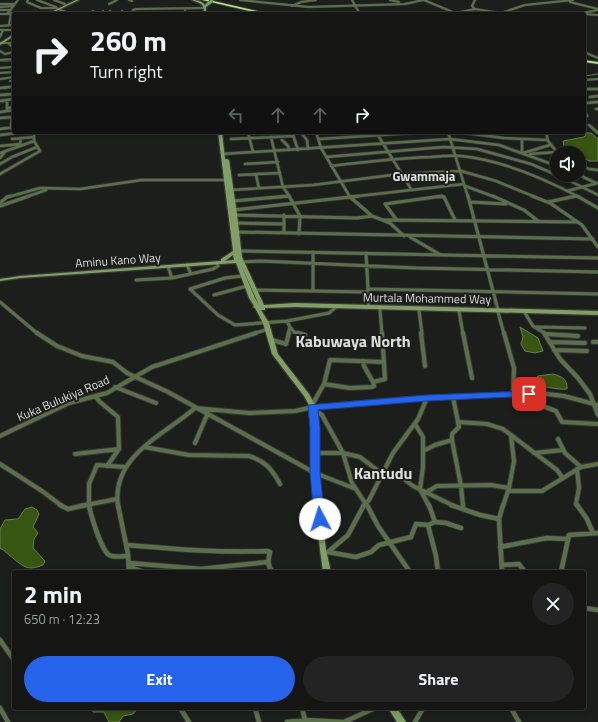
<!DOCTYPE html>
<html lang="en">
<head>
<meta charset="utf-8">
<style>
  :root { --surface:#151614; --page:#222322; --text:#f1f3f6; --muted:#9d9fa0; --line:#343534; --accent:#2563eb }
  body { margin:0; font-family:"Titillium Web",sans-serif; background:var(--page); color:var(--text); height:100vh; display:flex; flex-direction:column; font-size:15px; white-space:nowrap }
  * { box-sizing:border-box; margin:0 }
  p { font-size:13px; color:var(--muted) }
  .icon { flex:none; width:22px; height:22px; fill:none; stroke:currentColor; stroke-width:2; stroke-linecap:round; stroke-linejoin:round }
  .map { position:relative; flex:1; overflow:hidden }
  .drawer { position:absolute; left:12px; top:570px; width:574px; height:140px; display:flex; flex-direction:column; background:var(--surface); border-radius:4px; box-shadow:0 2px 6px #0003,0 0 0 1px var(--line) }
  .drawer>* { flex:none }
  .top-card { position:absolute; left:12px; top:12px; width:574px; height:122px; border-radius:4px; box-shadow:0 2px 6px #0003,0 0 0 1px var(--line); background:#151614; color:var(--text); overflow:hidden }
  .buttons { position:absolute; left:550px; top:146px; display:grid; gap:8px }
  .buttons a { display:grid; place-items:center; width:36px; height:36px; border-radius:50%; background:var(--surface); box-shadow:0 2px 6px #0003,0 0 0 1px var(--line); font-size:20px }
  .pin { position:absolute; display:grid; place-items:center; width:34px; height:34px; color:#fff; margin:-17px; border-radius:8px; box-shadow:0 2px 6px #0006 }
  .me { position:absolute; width:44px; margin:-22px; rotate:355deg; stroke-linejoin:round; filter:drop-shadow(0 0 3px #0008) }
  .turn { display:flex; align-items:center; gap:14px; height:84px; padding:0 12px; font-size:18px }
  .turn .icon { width:52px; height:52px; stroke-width:2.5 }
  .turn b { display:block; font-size:28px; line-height:34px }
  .lanes { display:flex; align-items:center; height:38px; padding:0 12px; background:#0003; justify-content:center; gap:20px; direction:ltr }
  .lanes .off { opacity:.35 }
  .round { display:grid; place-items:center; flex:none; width:42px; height:42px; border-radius:21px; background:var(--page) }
  .headline { display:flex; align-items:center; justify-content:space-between; height:68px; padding:0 12px }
  h1 { font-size:24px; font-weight:700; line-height:30px }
  .primary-button { display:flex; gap:8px; margin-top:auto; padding:8px 12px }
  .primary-button a { flex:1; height:46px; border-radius:24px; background:var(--accent); color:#fff; font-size:16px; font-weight:700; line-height:46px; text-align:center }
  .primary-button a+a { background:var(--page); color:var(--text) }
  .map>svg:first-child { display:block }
  .water { fill:#365611; stroke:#687f4e }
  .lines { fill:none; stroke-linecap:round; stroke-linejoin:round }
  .stream { stroke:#687f4e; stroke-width:1 }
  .street-far4-casing { stroke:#373936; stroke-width:3 }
  .street-far3-casing { stroke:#373936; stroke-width:4 }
  .street-far2-casing { stroke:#373936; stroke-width:4.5 }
  .street-far1-casing { stroke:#373936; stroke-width:6 }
  .street-casing { stroke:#373936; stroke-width:6 }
  .secondary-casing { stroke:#373936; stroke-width:2.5 }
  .highway-casing { stroke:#373936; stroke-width:2 }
  .street-far4 { stroke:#5c6f4c; stroke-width:2 }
  .street-far3 { stroke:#5c6f4c; stroke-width:2.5 }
  .street-far2 { stroke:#5c6f4c; stroke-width:3 }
  .street-far1 { stroke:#5c6f4c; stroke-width:4 }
  .street { stroke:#5c6f4c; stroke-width:4.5 }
  .secondary { fill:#809e65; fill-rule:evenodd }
  .highway { fill:#b4e38a; fill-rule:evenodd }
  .secondary-bridge-casing { stroke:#373936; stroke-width:4; stroke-linecap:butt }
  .secondary-bridge { stroke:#809e65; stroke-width:3 }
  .route { fill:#2563eb; stroke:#184099 }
  .labels { text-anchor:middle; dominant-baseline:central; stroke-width:4; stroke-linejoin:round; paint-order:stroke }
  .street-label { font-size:12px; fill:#dddedc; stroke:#1c1e1b }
  .far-district-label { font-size:13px; font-weight:bold; fill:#dde0dc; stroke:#1c1e1b }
  .district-label { font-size:16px; font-weight:bold; fill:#dde0dc; stroke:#1c1e1b }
</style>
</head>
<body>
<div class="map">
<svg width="598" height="722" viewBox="0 0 598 722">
  <rect width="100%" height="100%" fill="#1c1e1b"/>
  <!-- water -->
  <path class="water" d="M585,133H591L598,139V161H589L579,155V153H575L564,146L563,141L584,137L586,135Z
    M520,327L538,338L543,351L535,353L525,351L521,344L523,337Z
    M553,374C561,376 568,379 567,389C560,390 538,387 534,381L538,376Z
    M32,507L37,510L39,514L33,527L38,533L34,539L33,548L45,561L43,565C40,566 35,568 31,568C22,569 9,553 0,548V529L5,520L18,519L25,509Z
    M92,708H138L133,714L123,716L119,722H109L104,712H93Z"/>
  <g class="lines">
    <!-- stream -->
    <path class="stream" d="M0,61H14
      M584,76L598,74"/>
    <defs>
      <path id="street-far4" d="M28,0L27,2L41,8H57
        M37,0L56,7
        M54,0L65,4
        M129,0L132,1
        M240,0L309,7L405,4L423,0
        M352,0L360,14
        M390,0L399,2
        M424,0L455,13
        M475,0L472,6L475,9
        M570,2L598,9
        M0,4H15
        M109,4L117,0
        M292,6L301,2L316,0
        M0,7L13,6
        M58,9L71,14
        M0,10H11
        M185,10L186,14
        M50,12L62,14
        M8,13L18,0
        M0,14H46
        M90,14L93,11
        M102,14L103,11
        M109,14L110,11
        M120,14L122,11
        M131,14L133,10L136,9L204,8
        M149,14H158
        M254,14L257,13
        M434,14H440
        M451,14L475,9L501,13L525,5L573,0
        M578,14L598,10
        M584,14L598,15
        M9,25L11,13
        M0,26L14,25
        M0,30H14
        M0,37L3,30
        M0,43H14
        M8,43L14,49
        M0,51L5,54L14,52
        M584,52L598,58
        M0,60L14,59
        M0,68L14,67
        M0,73L14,72
        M0,79L14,77
        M584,80L598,79
        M10,81H14
        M3,88L14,86"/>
      <path id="street-far3" d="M0,88L10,87
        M584,89H598
        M0,95L14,94
        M590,97L598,96
        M7,100V111
        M0,101L14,99
        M585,103L598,102
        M7,108L14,107
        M584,109L587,116
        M596,109H598
        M0,112L14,110
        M0,118L14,117
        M589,125L598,133
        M11,128L12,117
        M0,129L14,127
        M248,132L253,152
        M292,132L298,150
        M316,132L321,148L350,197
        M376,132L411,189
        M448,132L468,197
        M457,132L504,138L547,140
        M546,132L548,141L557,152
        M301,133L307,140L308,149
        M0,135L26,132
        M271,137L283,187L290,197
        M12,139L34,137
        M231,139L294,136
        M319,139L429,132
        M522,139V153
        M282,140L288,146L289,150
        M0,146L20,144L21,138
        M0,153L34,141
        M523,153L550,145
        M222,154L450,139L499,145L557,166
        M530,154L557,152
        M326,157L444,147L477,149L531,164L566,179L598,195
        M0,158L5,152
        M0,164L12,157L37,147
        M245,164L278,162
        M579,164L589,169L598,170
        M331,166C364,162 398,158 431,157C441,156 451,155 461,156C502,160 543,178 579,197
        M0,174L40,151L34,141V132
        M239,175L280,173
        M256,175L259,188
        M579,175L596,183
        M465,186L495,197
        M230,190L313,185L400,174L461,171L496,181L535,197
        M567,191L598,183
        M8,197L40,188L80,189L142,180H229
        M26,197L46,190
        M280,197L289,196
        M350,197L464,184
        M436,197H444
        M572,197L576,196"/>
      <path id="street-far2" d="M289,196L300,216L299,234
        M349,196L372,216L390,223L404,236
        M468,196L498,310
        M493,196L524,210L538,221
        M532,196L550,203L582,225L598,247
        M577,196L598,208
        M233,201L289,196
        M470,202L506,204
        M548,202L576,196
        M0,203L7,197L11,196
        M0,206L29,196
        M233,210L359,196
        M233,215L357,218L372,216
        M284,215V233
        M396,219L385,204L442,196L444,197L455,220
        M384,220L578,222
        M236,223L284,224
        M236,232L593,239
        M410,237L439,254
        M239,251L598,258
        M313,252V291
        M366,253L369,307
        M241,262L261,261L416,268L598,272
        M187,265L191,274
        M168,267L172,278
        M242,276L225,278L190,289L218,315L235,325L287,321L329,313L335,308
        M136,280L172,278L213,269L218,266L217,263
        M368,289L598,294
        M255,290L368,292
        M214,295L247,286
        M0,302L38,334
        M380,310L382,334
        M419,310L422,334
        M459,311L463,334
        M498,312L504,334
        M525,313L533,326L546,334
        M287,321L290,327L288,334
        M290,327L294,332L301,334
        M536,327L585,328
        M253,334L268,329"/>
      <path id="street-far1" d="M37,333L57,346L82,356L113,362L127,373L168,392L315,473L356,489
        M298,333L305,335
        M421,333L425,366
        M463,333L472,378
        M504,333L514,368L513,395
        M544,333L560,359L578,378L590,394L598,415
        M546,334L578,336
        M272,340L286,344L289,333
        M550,342L585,343
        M593,342H598
        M554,350L587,351
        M363,361L364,366L373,382
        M324,384L330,360L384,362
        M115,387L156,403
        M529,394L537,404L556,411L562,422L598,424
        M95,396L100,402L118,417L119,449L107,466
        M453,397L459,427L452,434V440L461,486L463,506
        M312,405L324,384L350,388L372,387L374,386L373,382L385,379L382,333
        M313,414L319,413L322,415L343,453L352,483L367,506
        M458,422L487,424L503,429L557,470L562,477
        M415,424L423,437V467L420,489L429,506
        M0,436L69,403L107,393L152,367L256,333
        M558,439L565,453L581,467
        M195,443L207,415
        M144,447L189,455L249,456C265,461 272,469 280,484
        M423,451L435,445L452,440
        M315,453H343L360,457L381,473L404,479L413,486L454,506
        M534,453L563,450
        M75,454L119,449
        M0,464L42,491L62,506
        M577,469L579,488L576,504L578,506
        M508,491H542L581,467L598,464
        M425,493L437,486L491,485L509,488
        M81,506L117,499
        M89,506V484L97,465L125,467
        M118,506C111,456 163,436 195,408L249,413L295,411L313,407L406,399L539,393L564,396L598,405
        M363,506L369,500L393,453L418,419L427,398
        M503,506L509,488L514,461L511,436"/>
      <path id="street" d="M60,505L68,509L86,505
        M89,505C91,516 101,549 109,555C114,558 122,556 128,556
        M118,505L128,554L129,572
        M367,505L378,526L410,572
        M429,505L435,522
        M451,505L480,515L499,519
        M463,505V509
        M577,505L587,519L593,533
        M428,525L436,556L438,572
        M127,545C173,549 220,553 267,551L270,552C268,560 267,566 273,572
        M500,547L547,538L568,539
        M328,552L356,557L371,552L379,545L411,537L416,524L428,525L435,522L446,523L461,528
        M323,553L328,552L348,535L364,505
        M129,563L201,569L268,562
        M502,565L519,564L525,572
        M129,567L144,572
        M502,572L499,519L503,505
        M561,572L569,535L598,533
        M584,608L598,610
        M0,640L14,660
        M0,708L8,722
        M180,708L189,722
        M255,708L259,722
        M302,708L305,720
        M511,708L519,722
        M287,722L305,720L342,722
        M344,722L375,708
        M415,722L423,708"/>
      <path id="secondary" d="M76,0H79L50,14H47Z
        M192,0C197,0 202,1 205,5L208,2H210V4L206,7V14H204C204,2 200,4 192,0Z
        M14,34V36L0,45V43Z
        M218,132H222L225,159H227L229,160L237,214L242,257L264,305L295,303L598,311V315L295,307L265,308V310H261L269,323L278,354L309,394L316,407L318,427V473L326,550L331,572H323L320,550L312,473V427L310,407L304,396L272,354L263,323L255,308L253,307L254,306L249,298L236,263L20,278L0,281V279L20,276L221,261V259L233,251ZM233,255L234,260L225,261ZM241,265L259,305L255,298Z
        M388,708H397L406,722H397Z"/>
      <path id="highway" d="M202,0H209L270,14H263Z
        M584,60L598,62V64L584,62Z"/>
    </defs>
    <!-- street-far4 casing -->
    <use href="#street-far4" class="street-far4-casing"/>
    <!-- street-far3 casing -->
    <use href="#street-far3" class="street-far3-casing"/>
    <!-- street-far2 casing -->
    <use href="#street-far2" class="street-far2-casing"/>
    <!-- street-far1 casing -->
    <use href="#street-far1" class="street-far1-casing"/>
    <!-- street casing -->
    <use href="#street" class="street-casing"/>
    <!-- secondary casing -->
    <use href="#secondary" class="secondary-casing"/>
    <!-- highway casing -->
    <use href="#highway" class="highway-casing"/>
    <!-- street-far4 -->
    <use href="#street-far4" class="street-far4"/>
    <!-- street-far3 -->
    <use href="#street-far3" class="street-far3"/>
    <!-- street-far2 -->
    <use href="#street-far2" class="street-far2"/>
    <!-- street-far1 -->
    <use href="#street-far1" class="street-far1"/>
    <!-- street -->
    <use href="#street" class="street"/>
    <!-- secondary -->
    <use href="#secondary" class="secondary"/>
    <!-- highway -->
    <use href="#highway" class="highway"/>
    <defs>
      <path id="secondary-bridge" d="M209,3L212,1"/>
    </defs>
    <!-- secondary-bridge casing -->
    <use href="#secondary-bridge" class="secondary-bridge-casing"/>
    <!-- secondary-bridge -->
    <use href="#secondary-bridge" class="secondary-bridge"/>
  </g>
  <!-- route -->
  <path class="route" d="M529,391L534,394L532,396L427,401L318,410L320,427V473L325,519L324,522L320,524L316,522L314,519L310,473V427L308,407L309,405L427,395Z"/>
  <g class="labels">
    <!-- street labels -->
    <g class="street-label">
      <text transform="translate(118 260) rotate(-4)">Aminu Kano Way</text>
      <text transform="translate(427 298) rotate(1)">Murtala Mohammed Way</text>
      <text transform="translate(63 398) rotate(-23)">Kuka Bulukiya Road</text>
    </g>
    <!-- far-district labels -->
    <g class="far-district-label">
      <text x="424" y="176">Gwammaja</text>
    </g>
    <!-- district labels -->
    <g class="district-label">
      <text x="353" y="341">Kabuwaya North</text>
      <text x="383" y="473">Kantudu</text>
    </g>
  </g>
</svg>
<div class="buttons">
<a><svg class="icon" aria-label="sound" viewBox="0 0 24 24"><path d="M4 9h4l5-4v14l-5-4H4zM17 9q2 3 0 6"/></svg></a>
</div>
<div class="pin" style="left:529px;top:394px;background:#d93025"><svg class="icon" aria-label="arrive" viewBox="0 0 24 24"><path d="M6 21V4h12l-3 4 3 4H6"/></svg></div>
<svg class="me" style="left:320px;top:519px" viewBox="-20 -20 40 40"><circle r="19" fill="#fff"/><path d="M0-13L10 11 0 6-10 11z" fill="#2563eb"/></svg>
<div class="top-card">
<div class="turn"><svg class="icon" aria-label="right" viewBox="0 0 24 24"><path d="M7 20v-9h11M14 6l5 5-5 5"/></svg><div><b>260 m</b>Turn right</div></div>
<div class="lanes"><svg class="icon off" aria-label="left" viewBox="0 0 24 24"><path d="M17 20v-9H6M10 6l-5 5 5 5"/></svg><svg class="icon off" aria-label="ahead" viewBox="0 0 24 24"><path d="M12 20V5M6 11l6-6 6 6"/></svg><svg class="icon off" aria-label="ahead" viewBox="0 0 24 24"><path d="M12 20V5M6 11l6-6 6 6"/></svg><svg class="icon" aria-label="right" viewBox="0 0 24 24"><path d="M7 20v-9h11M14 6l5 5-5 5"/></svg></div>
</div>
<section class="drawer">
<div class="headline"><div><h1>2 min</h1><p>650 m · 12:23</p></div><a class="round"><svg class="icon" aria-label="close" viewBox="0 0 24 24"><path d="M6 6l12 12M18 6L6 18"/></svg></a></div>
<div class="primary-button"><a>Exit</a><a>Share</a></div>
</section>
</div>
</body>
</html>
